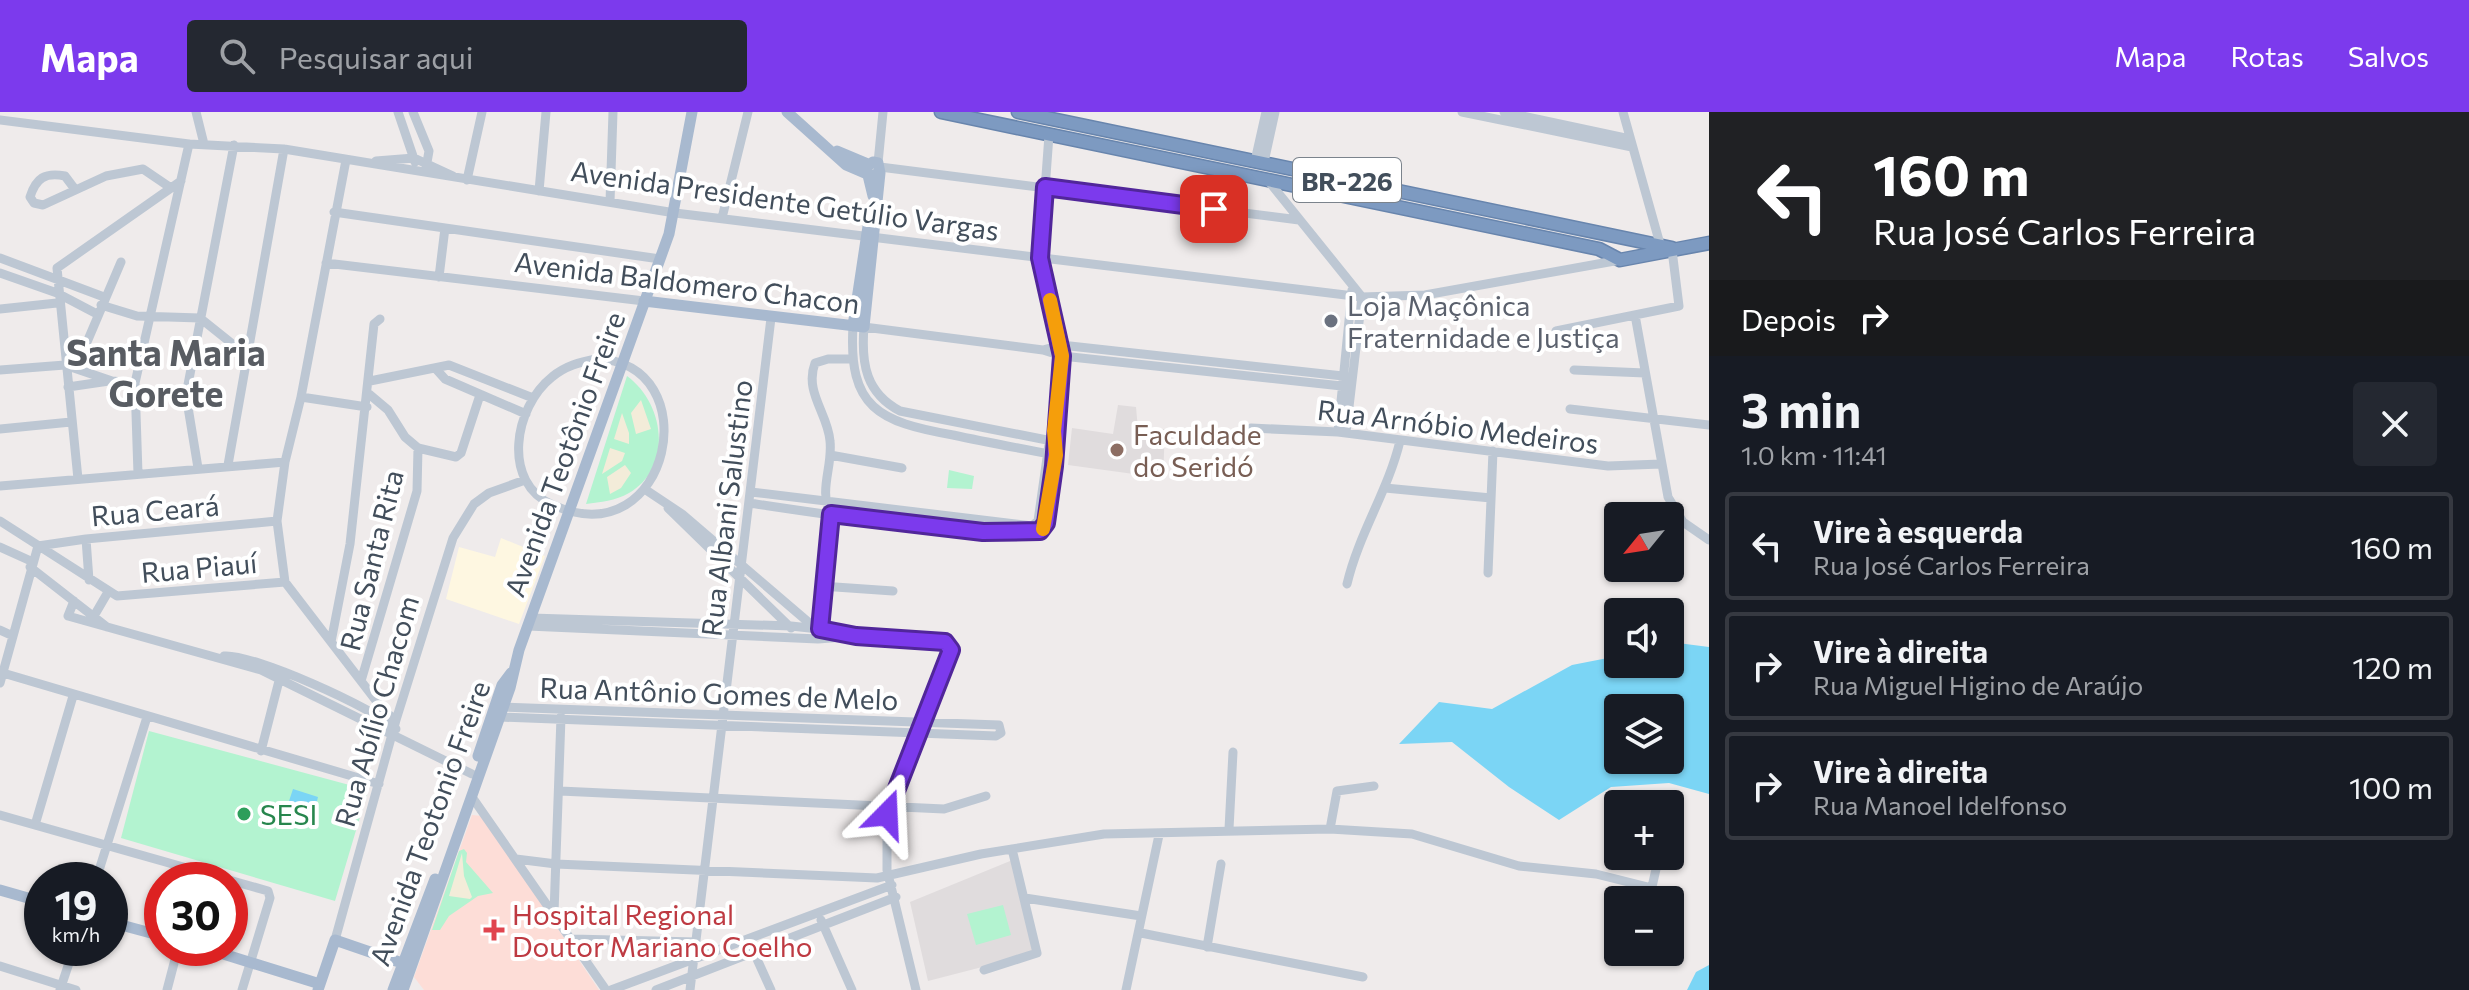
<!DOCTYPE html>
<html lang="pt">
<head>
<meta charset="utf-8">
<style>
  :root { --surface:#171b24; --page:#242831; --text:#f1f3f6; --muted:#9ea1a6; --line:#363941; --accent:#7c3aed }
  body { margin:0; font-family:Commissioner,sans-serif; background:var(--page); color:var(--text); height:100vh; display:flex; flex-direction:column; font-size:30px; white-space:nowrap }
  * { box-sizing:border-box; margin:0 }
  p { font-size:26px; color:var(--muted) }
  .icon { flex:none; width:44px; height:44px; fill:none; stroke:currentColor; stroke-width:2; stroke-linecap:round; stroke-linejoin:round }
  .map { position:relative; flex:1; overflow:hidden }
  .panel { display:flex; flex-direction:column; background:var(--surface); width:760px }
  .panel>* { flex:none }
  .guide { background:#202124; color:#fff; overflow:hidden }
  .needle { width:52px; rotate:240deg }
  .tools { position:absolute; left:1604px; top:390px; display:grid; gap:16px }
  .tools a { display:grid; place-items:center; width:80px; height:80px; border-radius:8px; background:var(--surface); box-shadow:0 2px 6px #0004; font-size:40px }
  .speed { position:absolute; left:24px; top:750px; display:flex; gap:16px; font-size:40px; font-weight:700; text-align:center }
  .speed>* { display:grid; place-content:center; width:104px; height:104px; border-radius:50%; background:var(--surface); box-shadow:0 2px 6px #0004; line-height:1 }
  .speed small { font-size:20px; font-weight:400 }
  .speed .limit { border:12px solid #d22; background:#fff; color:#111 }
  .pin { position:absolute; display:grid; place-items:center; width:68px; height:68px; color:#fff; margin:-34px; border-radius:16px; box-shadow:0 4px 12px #0006 }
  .me { position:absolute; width:88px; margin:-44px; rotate:21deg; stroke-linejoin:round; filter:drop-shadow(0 0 6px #0008) }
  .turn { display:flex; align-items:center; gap:28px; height:168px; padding:0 32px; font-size:36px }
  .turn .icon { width:104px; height:104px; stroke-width:2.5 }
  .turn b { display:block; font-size:56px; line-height:68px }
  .then { display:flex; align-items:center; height:76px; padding:0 32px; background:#0003; gap:16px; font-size:30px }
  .round { display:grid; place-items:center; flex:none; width:84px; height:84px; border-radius:8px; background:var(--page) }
  .headline { display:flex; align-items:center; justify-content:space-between; height:136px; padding:0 32px }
  h1 { font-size:48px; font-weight:700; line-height:60px }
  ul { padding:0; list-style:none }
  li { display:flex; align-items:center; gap:24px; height:108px; margin:0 16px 12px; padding:0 16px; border:4px solid var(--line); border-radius:8px }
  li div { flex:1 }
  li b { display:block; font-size:30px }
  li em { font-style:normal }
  header { display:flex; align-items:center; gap:48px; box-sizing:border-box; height:112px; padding:0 40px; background:var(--accent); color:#fff }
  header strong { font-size:38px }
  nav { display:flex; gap:44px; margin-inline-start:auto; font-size:28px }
  .search { width:560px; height:72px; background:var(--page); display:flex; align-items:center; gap:20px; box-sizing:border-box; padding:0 28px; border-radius:8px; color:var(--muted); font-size:30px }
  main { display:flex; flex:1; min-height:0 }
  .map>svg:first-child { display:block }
  .commercial { fill:#fef7e1 }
  .education { fill:#e0dcdd }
  .medical { fill:#fdddd7 }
  .green { fill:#b3f3d0 }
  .sand { fill:#f3ecd9 }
  .water { fill:#7bd5f5; fill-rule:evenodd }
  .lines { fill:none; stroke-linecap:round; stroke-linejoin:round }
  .highway-casing { stroke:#6885ad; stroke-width:15 }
  .minor { stroke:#bdc7d3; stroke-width:9 }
  .major { stroke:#a8b9cf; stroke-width:11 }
  .highway { stroke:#7d9ac1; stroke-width:12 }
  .route-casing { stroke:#51269a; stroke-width:20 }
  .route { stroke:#7c3aed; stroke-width:14 }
  .slow { stroke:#f59e0b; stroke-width:14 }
  .worship-dot { fill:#6b7280; stroke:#fff; stroke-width:3 }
  .education-dot { fill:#8d6e63; stroke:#fff; stroke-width:3 }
  .leisure-dot { fill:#2e9e5b; stroke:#fff; stroke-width:3 }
  .health-dot { fill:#e0444e; stroke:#fff; stroke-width:3 }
  .labels { text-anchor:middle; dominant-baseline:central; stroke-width:8; stroke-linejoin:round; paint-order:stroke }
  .shield { fill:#fff; stroke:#7b838c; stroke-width:2 }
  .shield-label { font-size:26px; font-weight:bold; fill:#424e5b }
  .street-label { font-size:28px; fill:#424e5b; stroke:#fff }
  .worship-label { font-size:28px; fill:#5b616d; stroke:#fff; text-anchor:start }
  .education-label { font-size:28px; fill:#785e54; stroke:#fff; text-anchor:start }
  .leisure-label { font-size:28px; fill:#27864d; stroke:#fff; text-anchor:start }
  .health-label { font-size:28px; fill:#be3a42; stroke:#fff; text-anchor:start }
  .district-label { font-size:36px; font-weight:bold; fill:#585c62; stroke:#fff }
</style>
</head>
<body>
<header>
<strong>Mapa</strong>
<div class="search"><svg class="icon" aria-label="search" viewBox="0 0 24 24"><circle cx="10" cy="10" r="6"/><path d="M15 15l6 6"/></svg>Pesquisar aqui</div>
<nav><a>Mapa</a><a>Rotas</a><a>Salvos</a></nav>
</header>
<main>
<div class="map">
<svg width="1709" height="878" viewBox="0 0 1709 878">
  <rect width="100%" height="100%" fill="#efebeb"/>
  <!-- commercial -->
  <path class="commercial" d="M501,426L545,444L519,512L446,487L459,435L495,445Z"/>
  <!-- education -->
  <path class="education" d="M1118,293L1136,295L1138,317H1165L1163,366L1068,353L1072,316L1113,322Z
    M1015,747L1040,840L928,869L910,790Z"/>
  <!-- medical -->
  <path class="medical" d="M472,703L482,704L599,878H424L414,865Z"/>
  <!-- green -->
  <path class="green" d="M627,264C664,291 674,354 629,381C615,389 601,390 586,392Z
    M949,358L974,364L972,377L947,376Z
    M149,619L368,678L335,789L121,726Z
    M464,737L467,741L466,750L493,781L478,784L449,804L440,818H432L459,739Z
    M1003,793L1011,823L976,833L967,802Z"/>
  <!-- sand -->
  <path class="sand" d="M641,288L651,317L636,322L631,301Z
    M622,301L629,321V332L614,327Z
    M610,336L625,341L622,349L602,362Z
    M625,353L631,361L621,376L610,382L607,365Z
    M462,741L464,764L472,785L470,787L449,784Z"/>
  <!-- water -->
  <path class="water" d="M1670,530L1709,535V682L1669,671L1611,675L1559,708L1509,675L1452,630L1399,632L1439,590L1492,597L1572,553L1618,544V552H1670ZM1618,596H1670V648H1618Z
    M293,677L318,685L315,697L289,689Z
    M1709,853V878H1687L1696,860Z"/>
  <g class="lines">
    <defs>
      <path id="highway" d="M941,0L1599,137L1620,148L1709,131
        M1018,0L1672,136"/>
    </defs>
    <!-- highway casing -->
    <use href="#highway" class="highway-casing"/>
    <!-- minor -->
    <path class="minor" d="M196,0L204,32
      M398,0L415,50
      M413,0L429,39L426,56
      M1462,0L1632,35
      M1504,0L1630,27
      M1623,0L1660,132
      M0,8L189,32L284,37L675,101L1362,185L1425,183L1620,148
      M346,48L301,285L285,350L277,409L285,470L384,599L396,608
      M376,49L414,46L453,64
      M1255,49L1266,0
      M1264,50L1275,0
      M878,51L883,0
      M880,55L1299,108
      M1267,67L1362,185L1346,320
      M467,68L482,0
      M74,76L65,64C45,60 36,66 30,85L34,91L43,93L106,64L143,57L171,76
      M539,79L546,0
      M610,90L613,0
      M334,100L660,147
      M722,106L748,0
      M0,146L104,185
      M326,151L644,189
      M0,161L57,181L97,202
      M439,165L445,116
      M101,193L137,204L200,206L245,242
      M0,197L57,191
      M1635,203L1668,385L1683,410L1709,428
      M853,214C848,296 879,310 953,323C985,330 1018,336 1050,342
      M1556,219L1679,194L1672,138
      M1043,238L1061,233L1352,265
      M596,247C709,249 672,446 553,393C501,371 514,295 552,265C565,254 580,250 596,247Z
      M76,256L121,150
      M436,257L445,267L526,302
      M0,258L65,253L112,269L135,271
      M1574,258L1645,261
      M370,269L449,253L533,286
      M68,275L109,269
      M369,282L388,298L405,325L418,336L456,345L461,341L480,283
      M301,285L367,295
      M1570,297L1709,313
      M1251,316L1338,320L1608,354L1661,352
      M0,317L71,310
      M1338,320L1352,178
      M1057,330L900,299C866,281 861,252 864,215L1043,238L1062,244L1351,275
      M830,343L902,356
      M228,353L284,37
      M198,356L186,283L234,33
      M138,362L135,271L189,32
      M78,367L57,156L181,69
      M0,374L285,350
      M1385,376L1491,386
      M646,378L682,402L814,515
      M751,380L1032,414L1038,409L1050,325
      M749,391C791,397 1022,434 1044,416L1056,343L1054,319L1062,244L1040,146L1049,23
      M668,396L791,516
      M0,409L117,484L285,470
      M86,427L89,468
      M0,435L33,450
      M30,455L107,515
      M1488,461L1493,339
      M1347,472C1359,421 1388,379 1400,329
      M821,474L893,479
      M74,489L68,504L261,558L472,662
      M94,504L108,480
      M531,506L791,514L948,531L950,543L887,702V758L916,878
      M528,514L818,527L856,524
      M0,518L13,524
      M819,520L831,402C818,379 833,355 830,329C828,302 804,280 815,251L828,247H851
      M331,530L350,432L374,212L380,207
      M224,544C252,541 376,597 396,617
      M3,561L379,672
      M361,569L417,379L418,336
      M0,571L38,434L86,427L277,409
      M500,605L996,624L1001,621L999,613L503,595
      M261,639L281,561
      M560,679L944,697L986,684
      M472,685L606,878
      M0,703L268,779L270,786L242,878
      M35,713L73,584
      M1229,717L1233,640
      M1330,717L1337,679L1374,674
      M516,747L556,752L877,766L981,742L1104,722L1330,717L1412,722L1519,754L1596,762L1652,776
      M96,768L147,605
      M1025,786L1141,804
      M1649,788L1659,744
      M554,801L561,605
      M821,808L852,878
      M1141,821L1363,865
      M572,827L696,830
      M335,828L396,608L453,426L474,392L489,381L525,368
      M751,834L771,878
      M1207,835L1221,752
      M0,854L76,878
      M984,858L1037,841L1012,737
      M60,878L74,836
      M167,878L178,836
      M611,878L892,773
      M656,878L896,785
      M690,878L771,206
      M1126,878L1159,723"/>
    <!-- major -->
    <path class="major" d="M787,0L846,53L867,62
      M837,39L868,52
      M870,64L880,61L878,51L873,50L866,55L873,84
      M644,189L864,215L880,61
      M853,214L870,101
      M478,644L502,573L511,561
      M0,778L42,790
      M110,810L162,824
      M204,836L320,872
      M318,878L335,828L402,851
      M393,878L435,767
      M403,878L510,576L519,538L669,122L692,0"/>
    <!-- highway -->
    <use href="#highway" class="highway"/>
  </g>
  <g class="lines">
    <defs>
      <path id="route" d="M887,702L951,538L945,530L856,524L820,517L831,402L983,420L1040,419L1046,411L1054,354L1062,244L1040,146L1045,75L1214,97"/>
    </defs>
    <!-- route casing -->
    <use href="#route" class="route-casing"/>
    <!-- route -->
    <use href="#route" class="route"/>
    <!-- slow -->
    <path class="slow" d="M1043,417L1056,343L1054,319L1062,244L1050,188"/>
  </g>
  <!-- markers -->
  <circle class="worship-dot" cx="1331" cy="209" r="8"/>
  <circle class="education-dot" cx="1117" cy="338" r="8"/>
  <circle class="leisure-dot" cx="244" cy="702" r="8"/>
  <path class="health-dot" d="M490 806h8v8h8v8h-8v8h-8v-8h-8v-8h8z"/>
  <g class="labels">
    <!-- shield labels -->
    <rect class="shield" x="1293" y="46" width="108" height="44" rx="6"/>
    <g class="shield-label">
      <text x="1347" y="68">BR-226</text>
    </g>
    <!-- street labels -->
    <g class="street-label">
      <text transform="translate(785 88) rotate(8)">Avenida Presidente Getúlio Vargas</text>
      <text transform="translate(687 170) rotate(7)">Avenida Baldomero Chacon</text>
      <text transform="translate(1458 314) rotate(7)">Rua Arnóbio Medeiros</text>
      <text transform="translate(564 342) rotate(-70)">Avenida Teotônio Freire</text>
      <text transform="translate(726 396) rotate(-83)">Rua Albani Salustino</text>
      <text transform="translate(155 398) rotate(-5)">Rua Ceará</text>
      <text transform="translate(371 448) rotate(-76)">Rua Santa Rita</text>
      <text transform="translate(199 455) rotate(-5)">Rua Piauí</text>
      <text transform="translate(719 581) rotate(2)">Rua Antônio Gomes de Melo</text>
      <text transform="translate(376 599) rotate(-74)">Rua Abílio Chacom</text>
      <text transform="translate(429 711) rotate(-70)">Avenida Teotonio Freire</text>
    </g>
    <!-- worship labels -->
    <g class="worship-label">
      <text x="1347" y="193">Loja Maçônica<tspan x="1347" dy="32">Fraternidade e Justiça</tspan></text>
    </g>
    <!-- education labels -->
    <g class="education-label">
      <text x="1133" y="322">Faculdade<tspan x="1133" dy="32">do Seridó</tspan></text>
    </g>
    <!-- leisure labels -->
    <g class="leisure-label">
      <text x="260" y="702">SESI</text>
    </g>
    <!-- health labels -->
    <g class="health-label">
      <text x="512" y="802">Hospital Regional<tspan x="512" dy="32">Doutor Mariano Coelho</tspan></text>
    </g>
    <!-- district labels -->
    <g class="district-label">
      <text x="166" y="239">Santa Maria<tspan x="166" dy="41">Gorete</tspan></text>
    </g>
  </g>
</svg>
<div class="tools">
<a><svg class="needle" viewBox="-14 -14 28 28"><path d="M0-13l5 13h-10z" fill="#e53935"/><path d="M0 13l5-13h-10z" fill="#9ea1a6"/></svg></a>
<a><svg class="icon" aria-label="sound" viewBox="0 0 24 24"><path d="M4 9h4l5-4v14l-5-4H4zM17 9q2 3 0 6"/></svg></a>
<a><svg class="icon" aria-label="layers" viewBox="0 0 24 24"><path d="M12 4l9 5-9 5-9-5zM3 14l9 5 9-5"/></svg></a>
<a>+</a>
<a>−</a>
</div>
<div class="speed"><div>19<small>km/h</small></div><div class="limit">30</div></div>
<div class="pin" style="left:1214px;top:97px;background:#d93025"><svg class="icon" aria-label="arrive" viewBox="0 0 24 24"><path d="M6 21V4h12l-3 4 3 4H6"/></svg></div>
<svg class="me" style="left:887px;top:702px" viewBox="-20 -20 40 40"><path d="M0-17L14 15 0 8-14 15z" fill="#7c3aed" stroke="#fff" stroke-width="4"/></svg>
</div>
<section class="panel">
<div class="guide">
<div class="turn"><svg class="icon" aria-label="left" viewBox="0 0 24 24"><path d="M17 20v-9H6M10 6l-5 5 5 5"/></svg><div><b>160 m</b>Rua José Carlos Ferreira</div></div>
<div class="then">Depois<svg class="icon" aria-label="right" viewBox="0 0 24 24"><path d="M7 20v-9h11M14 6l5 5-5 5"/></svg></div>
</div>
<div class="headline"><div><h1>3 min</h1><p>1.0 km · 11:41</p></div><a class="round"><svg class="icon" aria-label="close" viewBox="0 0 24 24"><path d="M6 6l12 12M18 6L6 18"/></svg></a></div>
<ul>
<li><svg class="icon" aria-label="left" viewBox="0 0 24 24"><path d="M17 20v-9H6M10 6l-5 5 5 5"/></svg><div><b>Vire à esquerda</b><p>Rua José Carlos Ferreira</p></div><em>160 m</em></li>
<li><svg class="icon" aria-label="right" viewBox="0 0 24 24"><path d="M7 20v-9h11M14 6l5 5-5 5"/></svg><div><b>Vire à direita</b><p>Rua Miguel Higino de Araújo</p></div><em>120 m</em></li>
<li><svg class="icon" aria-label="right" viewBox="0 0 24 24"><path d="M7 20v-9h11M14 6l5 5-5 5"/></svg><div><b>Vire à direita</b><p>Rua Manoel Idelfonso</p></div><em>100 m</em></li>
</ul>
</section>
</main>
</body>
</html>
